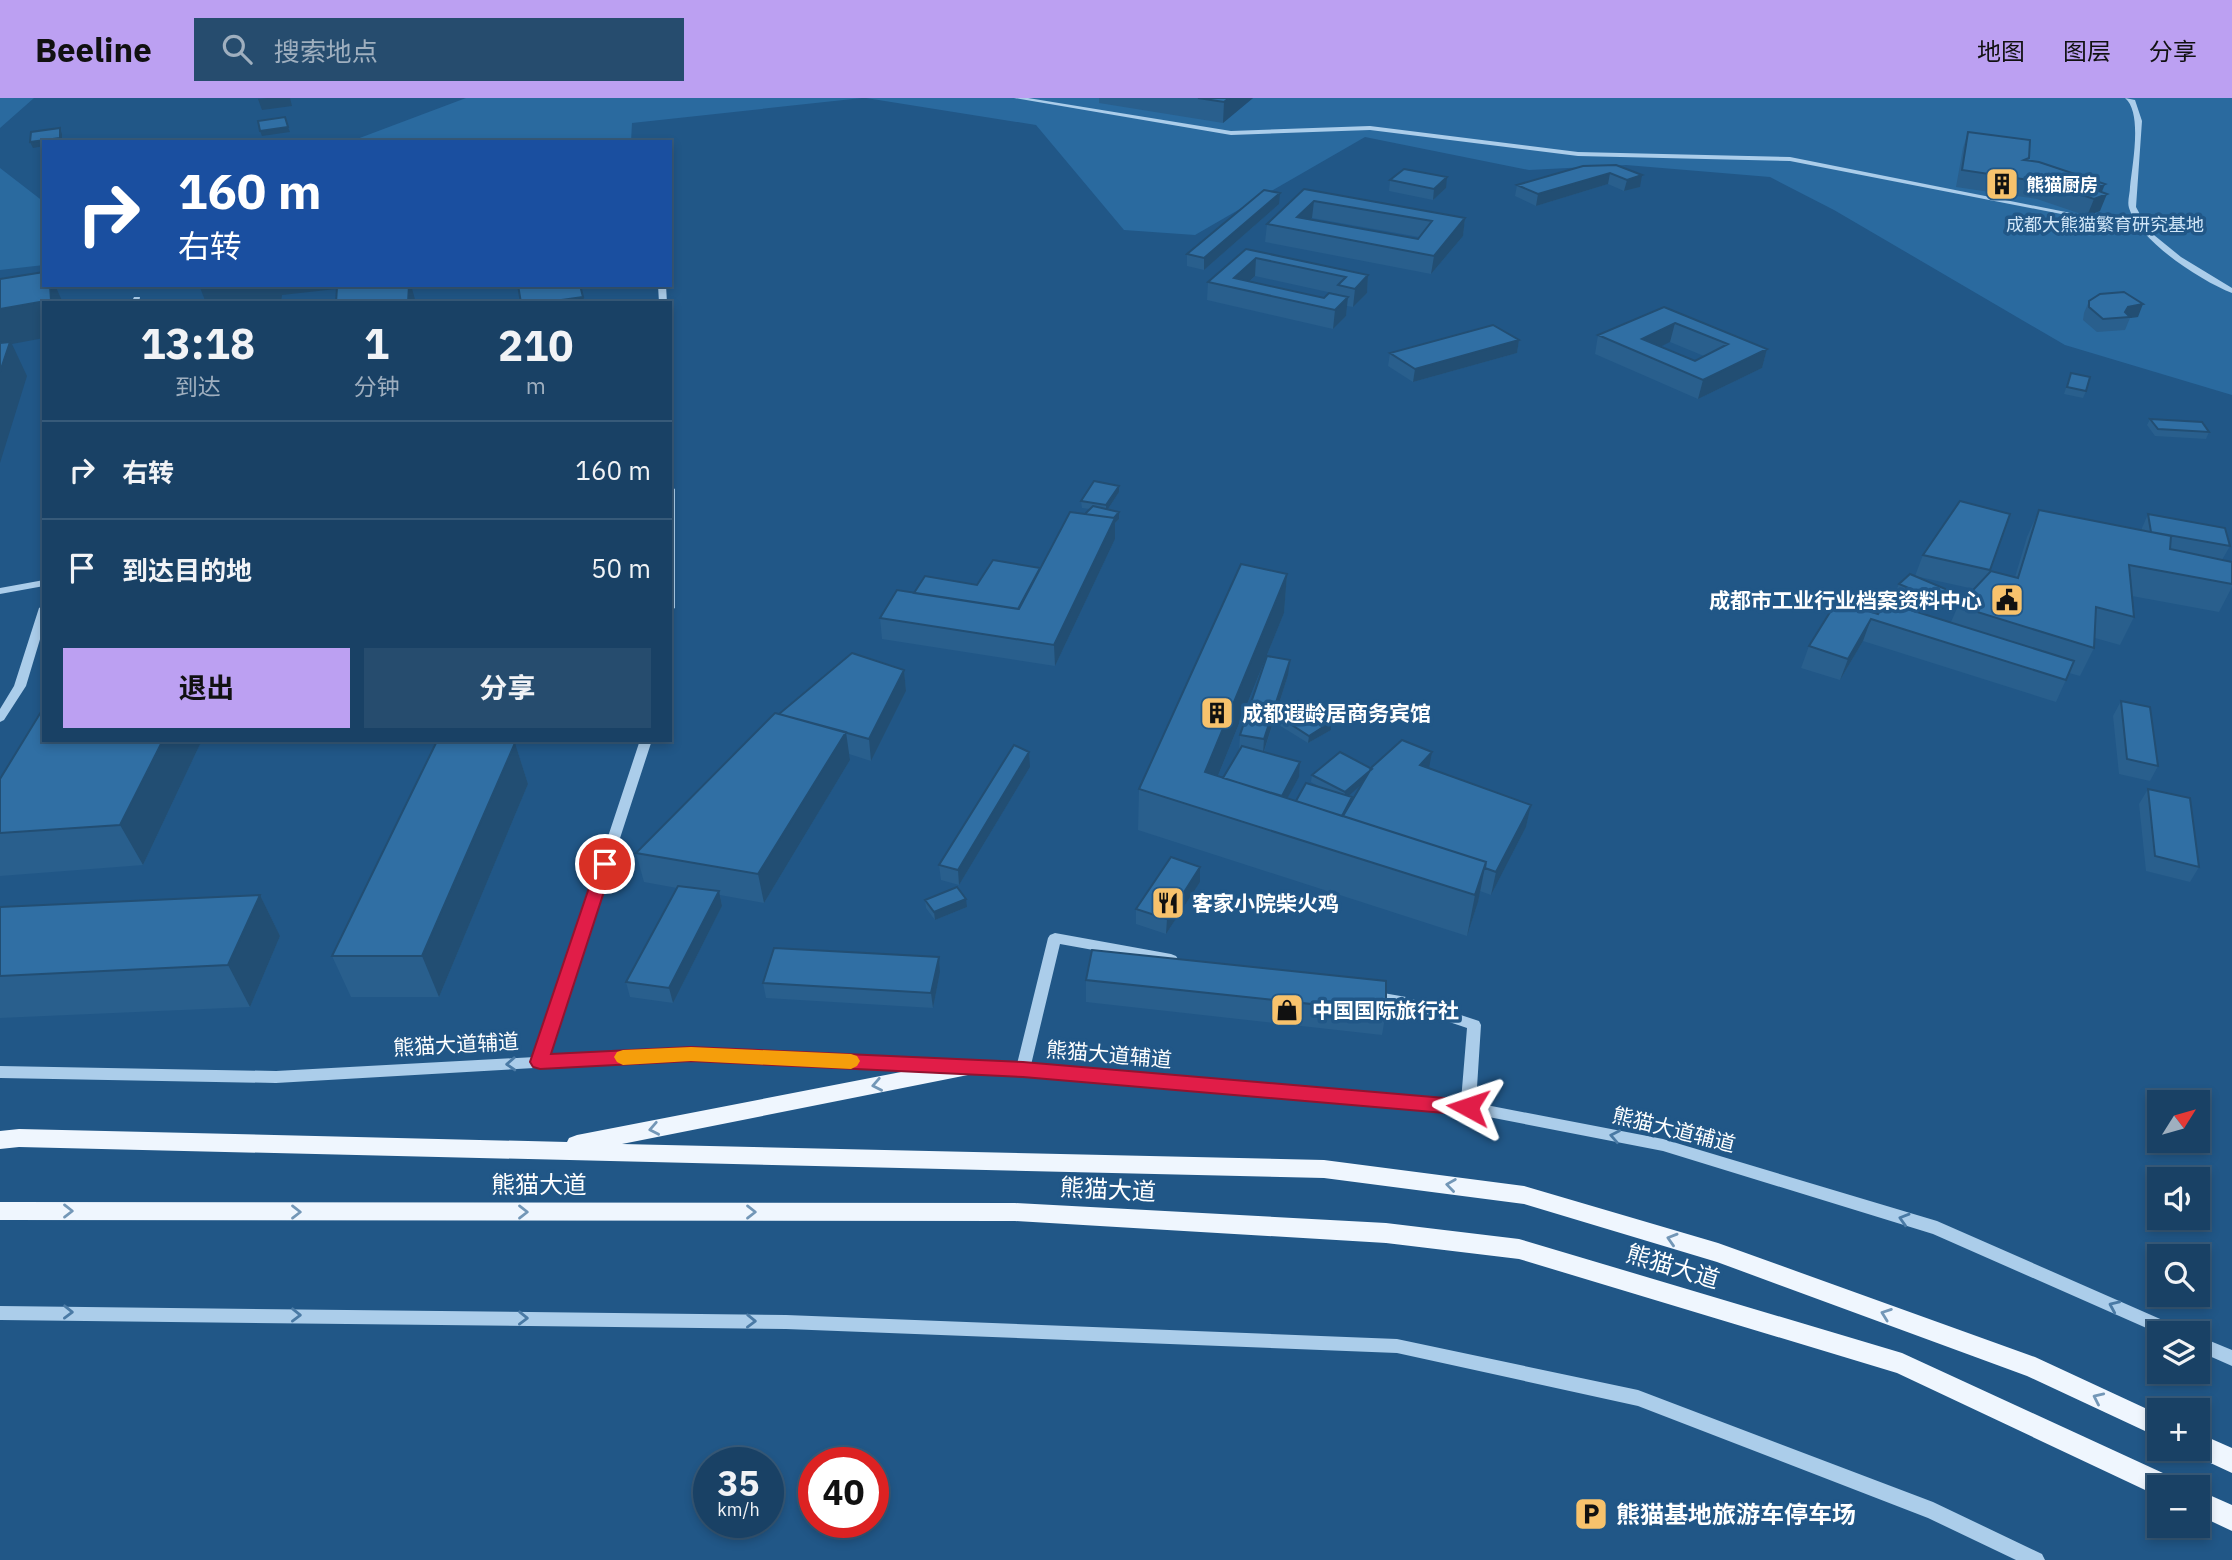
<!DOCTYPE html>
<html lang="zh">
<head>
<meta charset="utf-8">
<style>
  :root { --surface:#194165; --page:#264c6e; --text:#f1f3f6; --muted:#9fafbf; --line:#375a79; --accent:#bca0f2 }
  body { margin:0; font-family:"IBM Plex Sans","Noto Sans SC",sans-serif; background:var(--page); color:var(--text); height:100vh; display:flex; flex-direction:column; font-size:26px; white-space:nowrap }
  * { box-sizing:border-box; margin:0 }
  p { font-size:23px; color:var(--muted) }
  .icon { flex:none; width:38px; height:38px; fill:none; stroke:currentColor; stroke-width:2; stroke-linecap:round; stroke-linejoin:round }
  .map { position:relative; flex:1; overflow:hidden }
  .side { position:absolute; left:42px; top:203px; width:630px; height:441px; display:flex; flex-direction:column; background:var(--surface); border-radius:0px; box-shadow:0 4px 10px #0003,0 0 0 2px var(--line) }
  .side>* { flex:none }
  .hud { position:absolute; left:42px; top:42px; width:630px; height:147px; border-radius:0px; box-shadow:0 4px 10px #0003,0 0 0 2px var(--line); background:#1a4fa0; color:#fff; overflow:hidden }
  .needle { width:46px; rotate:53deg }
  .fabs { position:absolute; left:2147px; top:992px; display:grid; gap:14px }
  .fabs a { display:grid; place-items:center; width:63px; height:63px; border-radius:0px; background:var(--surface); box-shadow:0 4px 10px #0003,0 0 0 2px var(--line); font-size:35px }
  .speed { position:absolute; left:693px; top:1349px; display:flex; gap:14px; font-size:35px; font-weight:700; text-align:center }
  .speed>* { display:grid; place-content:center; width:91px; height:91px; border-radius:50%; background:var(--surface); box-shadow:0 4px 10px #0003,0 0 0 2px var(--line); line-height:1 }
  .speed small { font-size:18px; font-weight:400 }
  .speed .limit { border:10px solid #d22; background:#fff; color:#111 }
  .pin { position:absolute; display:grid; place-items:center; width:60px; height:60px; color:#fff; margin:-30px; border:4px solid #fff; border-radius:50%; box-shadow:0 2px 7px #0007 }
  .me { position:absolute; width:77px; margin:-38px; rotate:275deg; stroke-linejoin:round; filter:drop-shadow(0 0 5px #0008) }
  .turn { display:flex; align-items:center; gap:24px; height:147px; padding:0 21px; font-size:32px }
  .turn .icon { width:91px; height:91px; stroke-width:2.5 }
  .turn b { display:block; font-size:49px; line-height:60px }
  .eta { display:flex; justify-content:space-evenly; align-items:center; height:119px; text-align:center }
  .eta b { font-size:42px; font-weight:700; line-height:49px }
  .button { display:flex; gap:14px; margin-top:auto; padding:14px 21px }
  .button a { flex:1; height:80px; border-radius:0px; background:var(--accent); color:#111; font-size:28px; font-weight:700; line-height:80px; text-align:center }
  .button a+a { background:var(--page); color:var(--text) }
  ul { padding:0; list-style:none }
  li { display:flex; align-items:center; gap:21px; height:98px; padding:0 21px; border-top:2px solid var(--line) }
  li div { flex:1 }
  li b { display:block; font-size:26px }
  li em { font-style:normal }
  header { display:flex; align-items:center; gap:42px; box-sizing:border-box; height:98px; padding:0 35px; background:var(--accent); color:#111 }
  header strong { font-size:33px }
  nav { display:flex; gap:38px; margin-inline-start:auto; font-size:24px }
  .search { width:490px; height:63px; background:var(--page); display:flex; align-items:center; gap:18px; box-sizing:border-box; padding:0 24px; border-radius:0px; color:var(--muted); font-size:26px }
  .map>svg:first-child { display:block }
  .green { fill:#2a6a9f }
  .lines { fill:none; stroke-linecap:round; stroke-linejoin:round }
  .minor { fill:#abcdea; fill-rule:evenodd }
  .major { fill:#eff6fe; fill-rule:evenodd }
  .wall { fill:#295f8d; fill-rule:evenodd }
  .shaded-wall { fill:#224e73 }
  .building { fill:#306fa4; stroke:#224e73; stroke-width:2; fill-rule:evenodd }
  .oneway { stroke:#4a7aa5 }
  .oneway2 { stroke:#7397b7 }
  .route { fill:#e11d48; stroke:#92132f; stroke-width:2 }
  .slow { fill:#f59e0b }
  .labels { text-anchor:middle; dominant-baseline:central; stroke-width:7; stroke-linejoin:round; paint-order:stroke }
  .far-poi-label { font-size:18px; font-weight:bold; fill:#fff; stroke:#215787; text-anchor:start }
  .far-park-label { font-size:18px; fill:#cfe5f7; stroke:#215787 }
  .poi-label { font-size:21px; font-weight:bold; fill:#fff; stroke:#215787; text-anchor:start }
  .street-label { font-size:21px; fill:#fff; stroke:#215787 }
  .near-street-label { font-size:24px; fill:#fff; stroke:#215787 }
  .near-poi-label { font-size:24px; font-weight:bold; fill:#fff; stroke:#215787; text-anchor:start }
</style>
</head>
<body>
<header>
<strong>Beeline</strong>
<div class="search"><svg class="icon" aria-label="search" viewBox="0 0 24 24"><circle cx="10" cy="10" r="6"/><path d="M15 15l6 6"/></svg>搜索地点</div>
<nav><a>地图</a><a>图层</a><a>分享</a></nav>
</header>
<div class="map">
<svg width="2232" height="1462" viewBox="0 0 2232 1462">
  <rect width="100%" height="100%" fill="#215787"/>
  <!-- green -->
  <path class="green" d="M0,0H34L0,30Z
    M466,0H862L632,25L631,44H349Z
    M866,0H2232V297L2065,247L1834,112L1770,79L1626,67L1529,72L1365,39L1195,137L1124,132L1036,27Z
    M0,70L44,104V167L0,172Z"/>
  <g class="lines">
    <!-- minor -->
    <path class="minor" d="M1014,0H1028L1231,33L1370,28L1578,54L1790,59L2121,125L2117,127L1790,63L1578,58L1370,32L1231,37Z
      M2125,0L2135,2L2142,23L2136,109L2149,133L2181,159L2232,190V195C2201,183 2139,143 2129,110C2127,104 2130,95 2130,89C2132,67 2143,15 2125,0Z
      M658,187H666L667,205H659Z
      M134,199H140L139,205H131Z
      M670,388L675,391V510L670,513Z
      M44,482V488L0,496V490Z
      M44,507V528L26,588L4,622L0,624V611L14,588L39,510Z
      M640,642H652L549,958L691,951L1017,966L1048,840L1050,837L1055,835L1171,856L1176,858L1178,861L1176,864L1171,866L1060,846L1031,967L1461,1003L1467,930L1405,909L1367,902L1365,898L1367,894L1372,893L1406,899L1479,923L1481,927L1476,1005L1663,1041L1937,1123L2183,1231L2185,1236H2160L1933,1136L1663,1053L1468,1015L1023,978L691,961L276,985L0,980V968L276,973L535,959Z
      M0,1208L786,1217L1397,1241L1638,1292L1933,1404L2042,1456L2045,1462H2016L1928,1420L1638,1308L1397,1255L786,1231L0,1222Z
      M2198,1238L2232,1252V1268L2198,1253Z"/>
    <!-- major -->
    <path class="major" d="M968,961L975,963L978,969L975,975L968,977L622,1046L1324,1062L1524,1088L1718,1145L2035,1259L2160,1317V1340L2027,1278L1717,1164L1524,1106L1324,1080L19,1049L0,1051V1033L19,1031L567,1044L569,1040L577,1037Z
      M0,1104L1015,1105L1386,1125L1519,1141L1902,1255L2176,1381L2179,1390H2160V1399L1897,1275L1519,1161L1386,1145L1015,1123L0,1122Z
      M2198,1335L2232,1350V1375L2189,1355L2187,1351H2198Z
      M2198,1392L2232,1407V1433L2198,1417Z"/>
  </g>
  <!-- wall -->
  <path class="wall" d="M1099,0H1253L1223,25L1099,5Z
    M1968,34L2029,60L2028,63L2105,86L2102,94L2100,113L2087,118L2037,101L1956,89L1963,50Z
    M1616,67L1640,89L1624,93L1608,86L1536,108L1515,98L1517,87Z
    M1390,82L1446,90L1433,102L1389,93Z
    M1304,91L1465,120L1463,138L1431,176L1265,144L1267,126ZM1312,120L1419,139L1418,141L1311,122Z
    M1279,106L1204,172L1187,168V156Z
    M1246,151L1368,177L1367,195L1353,209L1347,208L1346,218L1333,231L1207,202L1208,184ZM1255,178L1337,196V197L1324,200L1249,184Z
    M2089,203L2138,219L2130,220L2125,232L2097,234L2083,222L2084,215Z
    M1664,209L1767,251L1762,270L1698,301L1595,256L1598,237ZM1670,244L1704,258L1695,263L1661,248Z
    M1519,242L1517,255L1413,284L1388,268L1390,255Z
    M2071,275L2086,293L2083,300L2064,296Z
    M2150,321L2209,334L2206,341L2155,338L2147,327Z
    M1119,394L1108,411L1119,421L1115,425V441L1055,568L882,541L880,520L914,495L977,487L1040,470L1090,411L1082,410L1081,403Z
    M2039,412L2142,433V430L2148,416L2230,448L2222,462L2232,464V489L2219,514L2132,498L2134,519L2120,547L2095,540L2094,550L2080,578L2069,575L2056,604L1863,543L1840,582L1801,570L1809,548L1878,516L1951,524L1958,508L1974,491L1915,478L1923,457L2010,416L1988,476L2015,479L2027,439Z
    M1287,476L1284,515L1218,678L1223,680L1240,652H1239L1240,637L1288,577L1276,616L1331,632L1308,645L1274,624L1275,619L1264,654L1300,664L1299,679L1287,700L1296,703L1320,689L1311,684L1312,677L1371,671L1429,670L1531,707L1526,729L1491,797L1480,793L1478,804L1467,838L1138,732L1139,691ZM1362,686L1352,703V699L1349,697Z
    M1899,486L1952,503L1941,512L1896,493Z
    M904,572L906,593L871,663L849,656L850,662L764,805L720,797L722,808L673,905L630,899L626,884L677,790L644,784L636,755Z
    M2121,603L2158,668L2150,683L2119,676L2113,618Z
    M44,642H202L143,767L0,778V681Z
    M515,645L528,686L439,899H351L332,858Z
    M1030,669L959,787L941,782L939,767Z
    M2148,691L2199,769L2190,784L2146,773L2139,706Z
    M1200,769V784L1166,836L1136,826V811Z
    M260,797L280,838L250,909L0,920V809Z
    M925,802L967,809L935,822L926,810Z
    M939,859L940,874L933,910L766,900L763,885Z
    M1086,882L1386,914L1382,937L1086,904Z"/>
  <!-- shaded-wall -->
  <path class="shaded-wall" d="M268,0H290L292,8L262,12L258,1Z
    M1229,0H1253L1223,25L1224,4Z
    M288,29L290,34L262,38L260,33Z
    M60,30L62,36V44H44V48L33,50L30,44Z
    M1610,75L1608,86L1536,108L1538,96Z
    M1642,77L1640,89L1624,93L1627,82Z
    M1447,79L1446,90L1433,102L1434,91Z
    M2105,86L2100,98L2107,96L2100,113L2087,118L2094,101L2093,91Z
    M1280,95L1279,106L1204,172V160Z
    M1314,103L1312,120L1300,132L1297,119Z
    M1465,120L1463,138L1431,176L1434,158Z
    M1256,160L1255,178L1241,191L1234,180Z
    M1368,177L1367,195L1353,209L1355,191Z
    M50,187H55L63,205H44V240L12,246L27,278L0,365V211Z
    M199,187H397L341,205L336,191L282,197L281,205H206Z
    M409,187H411L416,205H408Z
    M580,187L585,205H540Z
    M1348,199L1346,218L1333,231L1335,212Z
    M2143,206L2138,219L2130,220V219L2125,214L2128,209Z
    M1675,225L1670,244L1644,257L1642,241Z
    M1519,242L1517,255L1413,284L1415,271Z
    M1767,251L1762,270L1698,301L1703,282Z
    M1119,388V394L1106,414V407Z
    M1119,414V421L1115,425V441L1055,568L1054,547L1110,424Z
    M1287,476L1284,515L1204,712L1205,674Z
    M1955,495L1952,503L1941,512L1944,505Z
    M1871,521L1863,543L1840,582L1848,561Z
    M1290,562L1288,577L1263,656L1264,641Z
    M904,572L906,593L871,663L869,641Z
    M1331,624V632L1308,645L1309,638Z
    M846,634L850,662L764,805L758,776Z
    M163,642H202L143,767L120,727Z
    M515,645L528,686L439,899L422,858Z
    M1029,654L1030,669L959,787L958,772Z
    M1432,654L1428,676L1420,667Z
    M1300,664L1299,679L1277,719L1278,704Z
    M1372,671L1371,678L1344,702L1345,694Z
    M1531,707L1526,729L1491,797L1496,774Z
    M1486,764L1478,804L1467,838L1475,797Z
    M1200,769V784L1166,836L1167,821Z
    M719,793L722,808L673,905L669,890Z
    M260,797L280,838L250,909L228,867Z
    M966,801L967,809L935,822L934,814Z
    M939,859L940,874L933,910L931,895Z"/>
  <!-- building -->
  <path class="building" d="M1198,0H1229L1224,4Z
    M285,19L288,29L260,33L258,23Z
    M60,30V40L30,44L31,34Z
    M1968,34L2030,42L2029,60L2024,62L2039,64L2105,86L2093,91L2107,96L2094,101L2043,84L1962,72Z
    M1616,67L1642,77L1627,82L1610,75L1538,96L1517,87L1583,68Z
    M1404,71L1447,79L1434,91L1390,82Z
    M1304,91L1465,120L1434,158L1267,126ZM1314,103L1432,123L1418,141L1297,119Z
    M1264,92L1280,95L1204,160L1187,156Z
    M1246,151L1368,177L1355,191L1338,187L1346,179L1256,160L1234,180L1324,200L1329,195L1348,199L1335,212L1208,184Z
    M44,174V187H50L51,202L0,211V181Z
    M352,187H409L408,205H336L337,189Z
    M518,187H580L583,199L540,205H521Z
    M2124,194L2143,206L2128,209L2125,214L2130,219L2103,221L2089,209V203L2100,196Z
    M1664,209L1767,251L1703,282L1598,237ZM1675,225L1728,246L1695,263L1642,241Z
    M1493,227L1519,242L1415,271L1390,255Z
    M10,244L0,274V245Z
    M2071,275L2090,279L2086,293L2067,289Z
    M2150,321L2202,324L2209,334L2158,331Z
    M1094,383L1119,388L1106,407L1081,403Z
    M1960,403L2010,416L1990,472L1923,457Z
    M1093,408L1119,414L1114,420L1085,416Z
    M2039,412L2171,438L2170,451L2232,464V486L2129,467L2134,519L2096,509L2094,550L1958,508L1991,473L2018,480Z
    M1070,414L1115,420L1054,547L880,520L897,492L1019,511Z
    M2148,416L2225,430L2230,448L2151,434Z
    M993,462L1040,470L1018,511L914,495L925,478L977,487Z
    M1241,466L1287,476L1205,674L1486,764L1475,797L1139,691Z
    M1910,476L1955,495L1944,505L1899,486Z
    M1837,503L1878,516L1885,504L2074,563L2066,582L1871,521L1848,561L1809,548Z
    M852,555L904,572L869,641L779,616Z
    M1267,558L1290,562L1264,641L1240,637Z
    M1298,603L1331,624L1309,638L1275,616Z
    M2121,603L2150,609L2158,668L2127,661Z
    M44,609V642H163L120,727L0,735V681Z
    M775,615L846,634L758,776L636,755Z
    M1402,642L1432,654L1420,667L1531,707L1496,774L1485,770L1486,764L1343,718L1372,669Z
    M436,645H515L422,858H332Z
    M1014,647L1029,654L958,772L939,767Z
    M1242,648L1300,664L1282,698L1223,680Z
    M1340,654L1372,671L1345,694L1312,677Z
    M1306,685L1352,699L1342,718L1296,703Z
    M2148,691L2190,700L2199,769L2155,758Z
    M1171,759L1200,769L1167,821L1136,811Z
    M678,788L719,793L669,890L626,884Z
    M957,789L966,801L934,814L925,802Z
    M260,797L228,867L0,878V809Z
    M774,850L939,859L931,895L763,885Z
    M1092,852L1386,883V914L1086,882Z"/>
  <!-- one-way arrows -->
  <defs><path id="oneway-chevron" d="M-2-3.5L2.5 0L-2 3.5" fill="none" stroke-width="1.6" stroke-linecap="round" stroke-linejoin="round" transform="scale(1.75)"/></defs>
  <g class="oneway">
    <use href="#oneway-chevron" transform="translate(511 966) rotate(177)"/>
    <use href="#oneway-chevron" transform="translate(1615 1038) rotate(-169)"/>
    <use href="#oneway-chevron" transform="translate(1904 1121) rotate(-163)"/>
    <use href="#oneway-chevron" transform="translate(2114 1208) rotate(-156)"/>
    <use href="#oneway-chevron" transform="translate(68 1214) rotate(1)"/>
    <use href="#oneway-chevron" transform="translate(296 1217) rotate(1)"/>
    <use href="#oneway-chevron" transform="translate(523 1220) rotate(1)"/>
    <use href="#oneway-chevron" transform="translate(751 1223) rotate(1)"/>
  </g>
  <g class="oneway2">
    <use href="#oneway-chevron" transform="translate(877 987) rotate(169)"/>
    <use href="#oneway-chevron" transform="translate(654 1031) rotate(169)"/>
    <use href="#oneway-chevron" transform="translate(1451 1087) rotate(-172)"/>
    <use href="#oneway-chevron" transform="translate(68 1113)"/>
    <use href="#oneway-chevron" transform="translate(296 1114)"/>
    <use href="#oneway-chevron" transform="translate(523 1114)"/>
    <use href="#oneway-chevron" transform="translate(751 1114)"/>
    <use href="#oneway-chevron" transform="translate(1672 1141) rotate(-163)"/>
    <use href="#oneway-chevron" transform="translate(1886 1216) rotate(-160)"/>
    <use href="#oneway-chevron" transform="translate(2098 1300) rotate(-155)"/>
  </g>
  <!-- route -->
  <path class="route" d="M605,760L613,766L551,956L691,949L1023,964L1468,1002L1475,1004L1478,1009L1475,1015L1468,1017L1023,979L691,963L540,971L533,969L530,964L597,766Z"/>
  <!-- slow -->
  <path class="slow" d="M691,949L851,956L857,958L860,963L857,968L851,971L691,963L623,967L617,964L614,959L617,954L623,952Z"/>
  <!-- icons -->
  <defs>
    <symbol id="building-square" viewBox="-11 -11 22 22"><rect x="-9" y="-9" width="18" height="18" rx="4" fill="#f7c26c" stroke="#215787"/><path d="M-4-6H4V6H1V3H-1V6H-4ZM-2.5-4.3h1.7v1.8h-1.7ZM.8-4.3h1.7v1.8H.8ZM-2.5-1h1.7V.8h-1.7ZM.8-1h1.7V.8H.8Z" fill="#111"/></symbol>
    <symbol id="civic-square" viewBox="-11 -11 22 22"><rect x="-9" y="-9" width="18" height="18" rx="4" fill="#f7c26c" stroke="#215787"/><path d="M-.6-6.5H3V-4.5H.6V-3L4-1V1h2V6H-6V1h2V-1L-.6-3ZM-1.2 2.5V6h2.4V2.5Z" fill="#111"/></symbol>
    <symbol id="restaurant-square" viewBox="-11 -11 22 22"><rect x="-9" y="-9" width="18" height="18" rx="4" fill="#f7c26c" stroke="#215787"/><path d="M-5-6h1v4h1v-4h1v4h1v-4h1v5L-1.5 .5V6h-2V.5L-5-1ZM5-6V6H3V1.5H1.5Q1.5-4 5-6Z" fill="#111"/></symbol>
    <symbol id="shop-square" viewBox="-11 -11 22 22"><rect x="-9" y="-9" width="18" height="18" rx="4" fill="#f7c26c" stroke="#215787"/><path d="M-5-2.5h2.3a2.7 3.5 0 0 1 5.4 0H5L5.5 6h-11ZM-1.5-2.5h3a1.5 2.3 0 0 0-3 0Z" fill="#111"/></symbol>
    <symbol id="parking-square" viewBox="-11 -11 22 22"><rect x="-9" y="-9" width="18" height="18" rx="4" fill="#f7c26c" stroke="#215787"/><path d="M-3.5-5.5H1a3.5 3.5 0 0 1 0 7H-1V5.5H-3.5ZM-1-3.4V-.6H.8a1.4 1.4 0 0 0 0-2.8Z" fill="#111"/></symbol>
  </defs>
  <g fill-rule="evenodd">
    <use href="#building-square" x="1983" y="67" width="38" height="38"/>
    <use href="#civic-square" x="1988" y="483" width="38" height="38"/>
    <use href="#building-square" x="1198" y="596" width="38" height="38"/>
    <use href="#restaurant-square" x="1149" y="786" width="38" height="38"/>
    <use href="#shop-square" x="1268" y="893" width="38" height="38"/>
    <use href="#parking-square" x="1572" y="1397" width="38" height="38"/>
  </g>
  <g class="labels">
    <!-- far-poi labels -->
    <g class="far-poi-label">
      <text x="2026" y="86">熊猫厨房</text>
    </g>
    <!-- far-park labels -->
    <g class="far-park-label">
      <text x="2105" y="126">成都大熊猫繁育研究基地</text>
    </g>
    <!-- poi labels -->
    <g class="poi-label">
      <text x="1982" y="502" text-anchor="end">成都市工业行业档案资料中心</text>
      <text x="1242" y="615">成都遐龄居商务宾馆</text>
      <text x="1192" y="805">客家小院柴火鸡</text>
      <text x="1312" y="912">中国国际旅行社</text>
    </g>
    <!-- street labels -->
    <g class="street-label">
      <text transform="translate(456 946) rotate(-3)">熊猫大道辅道</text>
      <text transform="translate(1109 956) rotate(5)">熊猫大道辅道</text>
      <text transform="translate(1674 1031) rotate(14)">熊猫大道辅道</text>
    </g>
    <!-- near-street labels -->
    <g class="near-street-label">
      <text x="539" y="1086">熊猫大道</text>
      <text transform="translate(1108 1091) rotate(3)">熊猫大道</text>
      <text transform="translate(1673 1168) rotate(17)">熊猫大道</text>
    </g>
    <!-- near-poi labels -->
    <g class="near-poi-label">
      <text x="1616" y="1416">熊猫基地旅游车停车场</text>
    </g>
  </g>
</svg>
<div class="fabs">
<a><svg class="needle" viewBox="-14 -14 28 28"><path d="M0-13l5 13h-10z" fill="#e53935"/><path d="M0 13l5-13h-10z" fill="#9fafbf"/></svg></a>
<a><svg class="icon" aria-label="sound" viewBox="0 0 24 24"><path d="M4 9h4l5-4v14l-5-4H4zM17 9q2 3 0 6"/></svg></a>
<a><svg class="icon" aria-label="search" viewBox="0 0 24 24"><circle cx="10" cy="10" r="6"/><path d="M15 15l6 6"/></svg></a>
<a><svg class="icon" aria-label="layers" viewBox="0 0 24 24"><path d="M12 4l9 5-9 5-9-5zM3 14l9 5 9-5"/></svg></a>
<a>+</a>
<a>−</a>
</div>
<div class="speed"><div>35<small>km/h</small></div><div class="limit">40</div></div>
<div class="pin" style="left:605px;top:766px;background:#d93025"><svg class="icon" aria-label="arrive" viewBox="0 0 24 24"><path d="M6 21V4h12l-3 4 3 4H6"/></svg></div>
<svg class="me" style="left:1468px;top:1009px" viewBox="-20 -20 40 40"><path d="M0-17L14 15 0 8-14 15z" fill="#e11d48" stroke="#fff" stroke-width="4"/></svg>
<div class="hud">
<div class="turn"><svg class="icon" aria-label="right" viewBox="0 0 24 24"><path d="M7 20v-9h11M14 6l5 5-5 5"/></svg><div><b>160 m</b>右转</div></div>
</div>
<section class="side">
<div class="eta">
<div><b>13:18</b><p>到达</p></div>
<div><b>1</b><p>分钟</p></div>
<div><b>210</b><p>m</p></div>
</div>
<ul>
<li><svg class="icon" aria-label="right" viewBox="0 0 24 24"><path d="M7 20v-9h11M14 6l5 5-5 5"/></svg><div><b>右转</b></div><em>160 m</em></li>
<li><svg class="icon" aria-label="arrive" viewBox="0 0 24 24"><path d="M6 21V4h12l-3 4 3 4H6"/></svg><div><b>到达目的地</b></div><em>50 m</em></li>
</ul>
<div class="button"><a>退出</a><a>分享</a></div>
</section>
</div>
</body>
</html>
